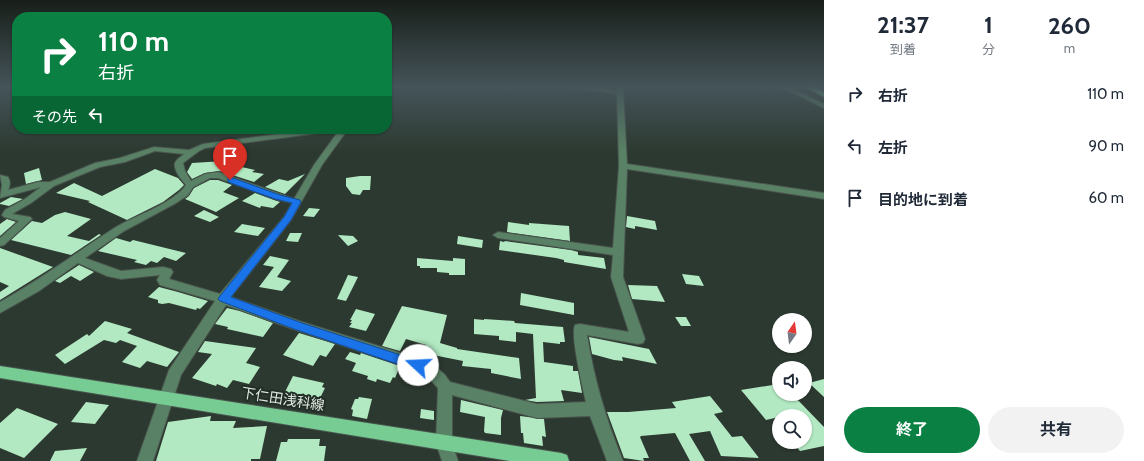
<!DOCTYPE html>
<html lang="ja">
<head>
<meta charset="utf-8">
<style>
  :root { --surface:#fff; --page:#f2f2f3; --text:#1f2937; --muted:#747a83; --accent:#0b8043 }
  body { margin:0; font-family:Cabin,"Noto Sans JP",sans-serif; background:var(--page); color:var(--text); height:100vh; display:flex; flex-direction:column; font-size:15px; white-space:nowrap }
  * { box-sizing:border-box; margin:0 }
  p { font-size:13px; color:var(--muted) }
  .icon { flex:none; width:22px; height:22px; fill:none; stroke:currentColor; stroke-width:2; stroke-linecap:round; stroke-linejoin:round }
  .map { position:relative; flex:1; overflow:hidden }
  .sheet { display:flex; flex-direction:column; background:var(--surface); width:320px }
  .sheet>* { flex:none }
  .hud { position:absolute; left:12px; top:12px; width:380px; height:122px; border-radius:16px; box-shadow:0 1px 3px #0004; background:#0b8043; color:#fff; overflow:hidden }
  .needle { width:26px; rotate:14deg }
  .fabs { position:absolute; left:772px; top:313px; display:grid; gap:8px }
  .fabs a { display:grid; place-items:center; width:40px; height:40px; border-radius:50%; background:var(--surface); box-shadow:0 1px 3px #0004; font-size:20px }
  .pin { position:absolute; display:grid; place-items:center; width:34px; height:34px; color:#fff; margin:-41px -17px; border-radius:50% 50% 50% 0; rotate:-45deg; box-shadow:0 0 4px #0007 }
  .pin .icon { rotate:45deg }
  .me { position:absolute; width:44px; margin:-22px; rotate:290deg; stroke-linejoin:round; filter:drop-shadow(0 0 3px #0008) }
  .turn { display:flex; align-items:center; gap:14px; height:84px; padding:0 20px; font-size:18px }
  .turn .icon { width:52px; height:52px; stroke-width:2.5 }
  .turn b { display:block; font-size:28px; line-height:34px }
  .then { display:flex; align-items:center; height:38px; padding:0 20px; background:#0003; gap:8px; font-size:15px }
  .eta { display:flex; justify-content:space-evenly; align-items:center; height:68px; text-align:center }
  .eta b { font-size:24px; font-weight:700; line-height:28px }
  .primary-button { display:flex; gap:8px; margin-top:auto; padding:8px 20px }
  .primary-button a { flex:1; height:46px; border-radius:24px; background:var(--accent); color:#fff; font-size:16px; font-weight:700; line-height:46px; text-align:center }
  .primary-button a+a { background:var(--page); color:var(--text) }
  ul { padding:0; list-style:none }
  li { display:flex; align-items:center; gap:12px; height:52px; padding:0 20px }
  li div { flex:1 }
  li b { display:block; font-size:15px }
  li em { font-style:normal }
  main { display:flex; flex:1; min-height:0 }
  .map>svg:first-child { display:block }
  .building { fill:#b2e9c2 }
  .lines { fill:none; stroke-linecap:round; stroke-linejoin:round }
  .minor-casing { stroke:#49554d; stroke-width:2 }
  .major-casing { stroke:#49554d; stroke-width:2 }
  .highway-casing { stroke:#49554d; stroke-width:2 }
  .minor { fill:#598165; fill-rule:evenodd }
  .major { fill:#76cc93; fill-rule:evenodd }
  .highway { fill:#81eaa5; fill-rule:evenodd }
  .route { fill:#1a73e8; stroke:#114b97 }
  .labels { text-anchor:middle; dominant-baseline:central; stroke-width:4; stroke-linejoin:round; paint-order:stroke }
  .near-street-label { font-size:14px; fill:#e1e9e3; stroke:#222f26 }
</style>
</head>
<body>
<main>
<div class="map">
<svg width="824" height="461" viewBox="0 0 824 461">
  <rect width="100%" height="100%" fill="#2c3930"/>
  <!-- building -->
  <path class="building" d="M240,160L237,166L255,170L252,172L264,174L254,182L220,171L205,173L192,179L187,172L192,163Z
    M39,168L42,180L26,184L24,173Z
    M155,169L178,178L184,185L179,190L163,202L127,220L88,202L90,201L56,193L74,183L102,196Z
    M305,174L285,194L265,187L279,179L288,181Z
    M360,176H371L370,190H363L360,195L352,194L346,186V178Z
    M210,180H218L232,185L223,192L239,198L216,212L185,199L189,196L194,188Z
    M255,193L274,200L280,202L273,208L261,206L260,208L242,201Z
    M11,197L23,199L9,206L0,204V203Z
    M309,208L320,209L314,217L303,216Z
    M204,210L219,217L210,222L194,216Z
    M65,212L91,219L67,236L89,241L99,234L101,235L71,255L11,240L32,221L42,223L55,215Z
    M627,216L655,221L657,230L635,226V229L626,227Z
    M7,219L16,222L0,236V224Z
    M508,222L529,225V223L569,226L570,241L507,232Z
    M242,224L265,228L258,236L234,232Z
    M290,233H302L298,242L286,241Z
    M338,235L353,236L358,241L348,246Z
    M458,236L483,240L482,248L457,244Z
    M116,238L130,242L133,240L186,253L176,261L164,257L157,263L151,261L146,265L134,262L137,260L98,251Z
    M500,241L504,242L505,241L571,250L578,252V255L604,258L606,269L564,262V260L556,258L499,250Z
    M0,248L53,267L0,300V292L9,286L0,282Z
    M270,256L289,260L277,277L291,281L282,291L259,287L274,267L263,265Z
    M417,258L453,261V258L465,259V275H449V273L437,272V268H420V266H417Z
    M79,265L94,272L80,281L71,276L60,283L55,281Z
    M682,274L699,276L704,286L686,284Z
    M348,275L358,277L346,301L337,299Z
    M628,285L657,286L665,302L632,299Z
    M159,287L178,292L208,301L200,309L197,308L196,310L169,303L162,304L158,303V300L148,297Z
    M521,293L574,303V315L520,305Z
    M402,306L447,315L440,343L457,348V349L519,358L521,379L491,373V369L462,366L463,361L423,353L426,345L406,339L400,351L382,346Z
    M227,308L240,311L273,323L263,337L227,329L228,327L215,324Z
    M356,309L375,314L366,331L349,327L352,323H350L352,320H350Z
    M675,317H686L691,326H681Z
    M474,319L484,320V319L514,321L515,323L563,327L565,342H560V344L543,342L544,362L573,366V371H578L582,393L561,390L564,401L537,402L525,400L536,398L533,334L516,332V342L499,340V336L474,334Z
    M105,321L132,329L127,333L179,352L167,367L147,361L140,368L122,362L137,346L120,340L116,343L104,340L65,364L55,355L87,334L89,336Z
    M299,333L332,343L335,344L326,357L320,355L313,366L283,355Z
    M589,337L649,349L657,364L622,357L623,361L614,360L592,354Z
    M205,341L256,348L246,363L260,367L249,384L233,380L227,388L217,384L216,386L192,378L212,354L198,352Z
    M350,352L360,355L361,353L400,366L395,378L393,377L390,383L377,379L376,382L367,379L368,376L352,371L356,363L345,359Z
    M293,376L324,383L322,387L325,388L318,402L297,397L298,395L285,392Z
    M824,379V397L809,383Z
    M779,384V394H792L824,427V446L800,451L792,442H805V416H802L800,414L779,416V417L766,420L741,390Z
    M710,396L723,412L714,414L732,437L742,436L759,458L721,456L710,431L689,434L705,461H690L675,433L641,436L640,437L649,458H643L644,461L624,458L607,412H628L676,408L672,402Z
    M359,397L372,399L367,419L352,416L353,410L351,409L355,399H358Z
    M461,400L503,410L501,418V435L485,433L484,431L485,417L460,412Z
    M86,402L109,405L95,424L71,422Z
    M17,408L58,424L24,458L0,448V423Z
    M421,409L434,411V420L420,418Z
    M211,416L210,421H236L233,428L267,426L260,459H251V461H156L168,422Z
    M520,416L544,419L546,437L542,436L543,446L524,443L523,433H521Z
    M288,439H320L319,446H326L324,461H276L281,442H287Z
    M87,448L80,461H50L55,451Z"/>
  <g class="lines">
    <defs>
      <path id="minor" d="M570,87H588L617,91V87H623L627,164L824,193V199L627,169L623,277L645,339L643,343L638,344L587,335C594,379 606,420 623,461H607L590,416L537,418L452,395V443L458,461H442L436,443L438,388L425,374L401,365L293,329L226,305L181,375L153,461H137L169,370L215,301L160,285L157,280L160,275L121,279L107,276L78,263L39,291L0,313V302C40,280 77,252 116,227C135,216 174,203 186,185C182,180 171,168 176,161C178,158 182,156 184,154L155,151L125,162L100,167L54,186L31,203L12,214L30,217L32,219L4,245L0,246V238L19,221L4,217L2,215L5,210L25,199L41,187L0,198L2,185L0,175L8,177C11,182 10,186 8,190L38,182H50L95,163L120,158L154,147L189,150L203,144L318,129H338L334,131L205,148L199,151L183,163L185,171L191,181L205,174L219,172L294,199L314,165L340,129H348L322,165L291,220L231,297L302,322L410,356L435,366L445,375L450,382L537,404L586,402C583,389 570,335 575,325L580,324L629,332L611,277L613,255L498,238L493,235L498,232L613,248L619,166L617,94ZM210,178H218L275,199L292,203L284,217L220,294L169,279L173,272L171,269L163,267L121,271L85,258L124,231L176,203L188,195L193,187Z
        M781,87H789L824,104V108Z"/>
      <path id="major" d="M0,366L561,453L567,455L569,461H510L0,378Z"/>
      <path id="highway" d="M805,87H814L824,92V97Z"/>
    </defs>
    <!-- minor casing -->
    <use href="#minor" class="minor-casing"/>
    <!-- major casing -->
    <use href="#major" class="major-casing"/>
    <!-- highway casing -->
    <use href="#highway" class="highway-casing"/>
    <!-- minor -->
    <use href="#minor" class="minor"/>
    <!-- major -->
    <use href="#major" class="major"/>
    <!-- highway -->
    <use href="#highway" class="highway"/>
  </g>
  <!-- sky -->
  <linearGradient id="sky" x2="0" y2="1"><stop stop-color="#181f1a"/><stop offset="0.57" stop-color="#455459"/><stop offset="1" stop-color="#455459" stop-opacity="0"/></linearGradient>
  <rect width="824" height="152" fill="url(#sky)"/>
  <!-- route -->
  <path class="route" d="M228,178H233L280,195L300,200L301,202L291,220L231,297L302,323L422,362L424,365L422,369L418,371L294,329L220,301L218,299L220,296L284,217L292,203L275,199L228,182Z"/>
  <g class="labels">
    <!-- near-street labels -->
    <g class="near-street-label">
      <text transform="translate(283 399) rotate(9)">下仁田浅科線</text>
    </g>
  </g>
</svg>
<div class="fabs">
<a><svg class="needle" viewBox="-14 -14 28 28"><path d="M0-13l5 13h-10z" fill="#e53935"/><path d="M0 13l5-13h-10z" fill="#747a83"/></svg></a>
<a><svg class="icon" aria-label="sound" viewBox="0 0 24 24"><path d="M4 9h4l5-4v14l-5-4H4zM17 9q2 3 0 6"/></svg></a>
<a><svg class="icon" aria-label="search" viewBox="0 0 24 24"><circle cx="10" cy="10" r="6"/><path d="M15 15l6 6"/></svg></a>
</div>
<div class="pin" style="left:230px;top:180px;background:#d93025"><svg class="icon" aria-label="arrive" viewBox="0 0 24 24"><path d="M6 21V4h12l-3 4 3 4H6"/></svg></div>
<svg class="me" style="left:418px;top:365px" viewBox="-20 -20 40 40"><circle r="19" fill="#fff"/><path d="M0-13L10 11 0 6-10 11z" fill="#1a73e8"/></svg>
<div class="hud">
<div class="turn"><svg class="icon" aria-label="right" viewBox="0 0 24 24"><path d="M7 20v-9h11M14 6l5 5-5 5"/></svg><div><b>110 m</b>右折</div></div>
<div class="then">その先<svg class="icon" aria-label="left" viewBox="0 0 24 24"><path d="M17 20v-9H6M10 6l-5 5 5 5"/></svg></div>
</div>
</div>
<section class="sheet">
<div class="eta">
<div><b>21:37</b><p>到着</p></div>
<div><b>1</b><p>分</p></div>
<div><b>260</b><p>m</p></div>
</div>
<ul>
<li><svg class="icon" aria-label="right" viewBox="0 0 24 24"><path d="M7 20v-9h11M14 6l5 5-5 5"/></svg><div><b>右折</b></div><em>110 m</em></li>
<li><svg class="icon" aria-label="left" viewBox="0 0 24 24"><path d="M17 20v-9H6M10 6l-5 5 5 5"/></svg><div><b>左折</b></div><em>90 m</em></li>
<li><svg class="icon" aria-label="arrive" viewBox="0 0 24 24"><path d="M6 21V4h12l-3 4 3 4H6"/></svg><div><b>目的地に到着</b></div><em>60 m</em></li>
</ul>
<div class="primary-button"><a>終了</a><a>共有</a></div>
</section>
</main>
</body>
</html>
